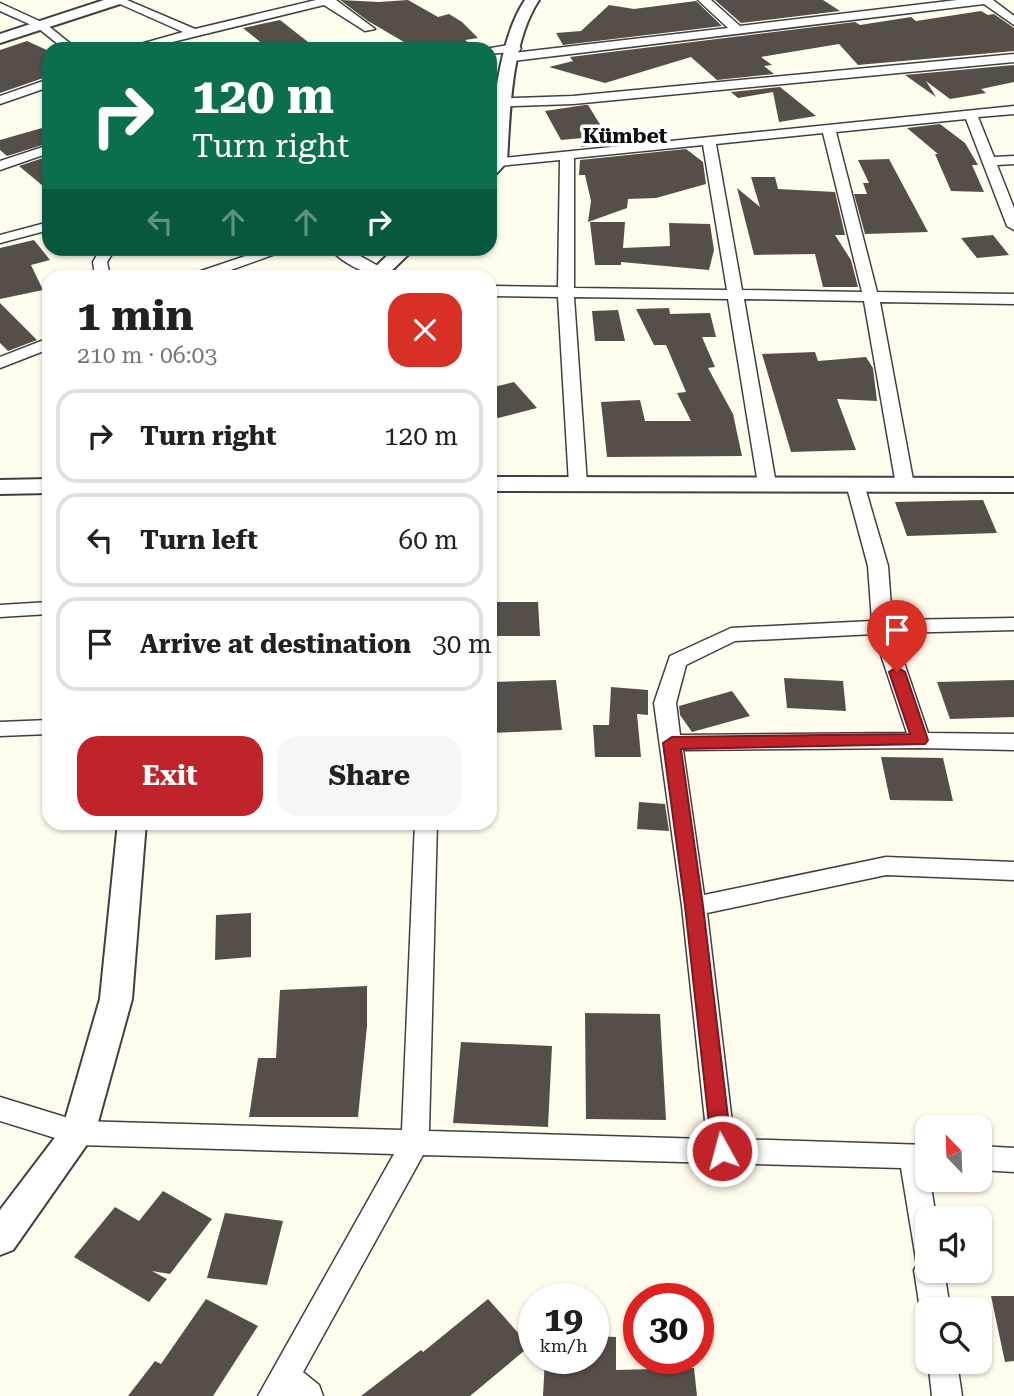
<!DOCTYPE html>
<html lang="en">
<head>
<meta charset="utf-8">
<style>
  :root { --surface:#fff; --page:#f6f6f6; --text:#202124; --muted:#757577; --line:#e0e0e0; --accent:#c02329 }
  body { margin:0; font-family:"Roboto Serif",serif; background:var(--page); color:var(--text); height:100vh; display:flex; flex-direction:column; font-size:26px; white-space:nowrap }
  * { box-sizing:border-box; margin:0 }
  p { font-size:23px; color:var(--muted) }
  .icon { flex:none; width:38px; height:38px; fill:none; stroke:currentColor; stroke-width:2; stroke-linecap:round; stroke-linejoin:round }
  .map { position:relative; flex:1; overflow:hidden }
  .panel { position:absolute; left:42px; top:270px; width:455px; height:560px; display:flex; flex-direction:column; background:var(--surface); border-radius:21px; box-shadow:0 2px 5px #0004 }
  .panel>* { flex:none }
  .guide { position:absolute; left:42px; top:42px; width:455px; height:214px; border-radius:21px; box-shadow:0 2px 5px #0004; background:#0b6e4f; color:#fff; overflow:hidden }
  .needle { width:46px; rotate:337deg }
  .buttons { position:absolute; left:915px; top:1115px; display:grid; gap:14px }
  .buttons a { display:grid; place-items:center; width:77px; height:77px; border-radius:14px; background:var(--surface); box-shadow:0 2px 5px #0004; font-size:35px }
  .speed { position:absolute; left:518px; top:1283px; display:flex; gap:14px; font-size:35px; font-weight:700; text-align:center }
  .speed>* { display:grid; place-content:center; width:91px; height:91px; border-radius:50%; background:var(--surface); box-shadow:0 2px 5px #0004; line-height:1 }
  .speed small { font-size:18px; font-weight:400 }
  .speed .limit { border:10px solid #d22; background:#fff; color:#111 }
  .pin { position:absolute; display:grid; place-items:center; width:60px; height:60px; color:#fff; margin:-72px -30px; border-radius:50% 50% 50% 0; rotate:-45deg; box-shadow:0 0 7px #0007 }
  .pin .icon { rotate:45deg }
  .me { position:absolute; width:77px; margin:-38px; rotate:353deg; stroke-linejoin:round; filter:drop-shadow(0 0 5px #0008) }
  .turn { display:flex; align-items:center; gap:24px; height:147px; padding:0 35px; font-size:32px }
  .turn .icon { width:91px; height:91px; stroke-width:2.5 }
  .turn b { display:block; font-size:49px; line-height:60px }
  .lanes { display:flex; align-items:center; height:66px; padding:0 35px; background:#0003; justify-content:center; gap:35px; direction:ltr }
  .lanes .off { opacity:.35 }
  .round { display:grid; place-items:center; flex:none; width:74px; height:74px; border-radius:21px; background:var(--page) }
  .summary { display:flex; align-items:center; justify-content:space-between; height:119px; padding:0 35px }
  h1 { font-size:42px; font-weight:700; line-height:52px }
  .primary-button { display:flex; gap:14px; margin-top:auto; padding:14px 35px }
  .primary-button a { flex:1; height:80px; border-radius:21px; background:var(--accent); color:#fff; font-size:28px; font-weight:700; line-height:80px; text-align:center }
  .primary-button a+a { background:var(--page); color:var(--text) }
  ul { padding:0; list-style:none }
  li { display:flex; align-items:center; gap:21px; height:94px; margin:0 14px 10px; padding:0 21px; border:4px solid var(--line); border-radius:21px }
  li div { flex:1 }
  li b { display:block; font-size:26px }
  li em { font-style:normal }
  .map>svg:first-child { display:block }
  .building { fill:#564e49 }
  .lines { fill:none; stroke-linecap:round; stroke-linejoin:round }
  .minor-casing { stroke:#404040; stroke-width:3 }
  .tertiary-casing { stroke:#404040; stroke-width:4 }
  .minor { fill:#fff; fill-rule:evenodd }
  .tertiary { fill:#fff; fill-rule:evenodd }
  .route { fill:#c02329; stroke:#7d171b; stroke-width:2 }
  .labels { text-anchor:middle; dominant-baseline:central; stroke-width:7; stroke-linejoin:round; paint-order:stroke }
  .far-district-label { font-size:21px; font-weight:bold; fill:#0d0d0d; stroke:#fff }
</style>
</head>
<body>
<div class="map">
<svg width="1014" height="1396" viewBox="0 0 1014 1396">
  <rect width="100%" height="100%" fill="#fffced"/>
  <!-- building -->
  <path class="building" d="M340,0L379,2L408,0L438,17L449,14L462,22L478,38L465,40L477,49H416L368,21Z
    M715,0H823L840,11L741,23Z
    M696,1L722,26L563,45L556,33L581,31L609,5L634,9Z
    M981,11L988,15L994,14L1014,28V51L858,65L839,44L761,57L772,65L764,66L774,74L717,80L691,57L605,83L549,67L573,61L570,57L855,22L860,25L911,17L916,21Z
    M280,20L317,49H269L243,28Z
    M27,41L49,51V76L0,93V50Z
    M1014,65V82L981,89L986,93L950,99L926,81L936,97L905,75Z
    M780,87L816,116L779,122L773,92L738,98L731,92Z
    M585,105H588L612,144L581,147L582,138L561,140L545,111Z
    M940,124L965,143L978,165H972L984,192L951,191L935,154H938L907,128Z
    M49,126V143L7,156L0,150V140Z
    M686,149L703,162L706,184L656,198L628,199L627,208L588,222L591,201L585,175H579L580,160Z
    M49,156V191L19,166Z
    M889,159L928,232L865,234L854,194H867L863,183H869L858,160Z
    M751,177H775L778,189L835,192L845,235H835L851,260L858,287H823L815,254L754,255L737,188L760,207Z
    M590,222H625L623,248L670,246L669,223L710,224L714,250L709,270L621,262V265H595Z
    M993,235L1009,255L977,258L961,238Z
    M34,240L50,260L31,265L43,290L0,299V248Z
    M0,303L37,340L8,351L0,343Z
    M669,308L670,314L710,313L716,337H702L715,367L708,368L733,414L742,456L607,457L601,402L640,400L645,421H691L677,393L686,392L666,345H654L636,309Z
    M618,310L625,341H595L592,311Z
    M815,352L818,361L866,357L873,368L877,401L837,399L856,450L791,452L762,354Z
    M514,382L537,408L498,418L490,408V388Z
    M983,500L997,533L907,536L895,502Z
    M490,602H538L540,636H490Z
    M784,678L843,681L846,711L787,708Z
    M556,680L562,730L490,733V682Z
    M1014,680V717L950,719L937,682Z
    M611,687L648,690V715L637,714L641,757H595L593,725H609Z
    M732,691L750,716L692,732L680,715L679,706Z
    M881,757L943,758L953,801L890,800Z
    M639,802L665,804L669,831L637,829Z
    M251,913V957L215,960L216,915Z
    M367,986V1026L358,1117H249L258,1058H276L280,990Z
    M585,1013L660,1014L666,1120L586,1119Z
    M461,1042L552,1046L548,1127L453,1123Z
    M163,1191L212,1219L170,1274L152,1271L167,1279L149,1302L74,1257L115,1207L139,1221Z
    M225,1213L283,1221L267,1285L207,1278Z
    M991,1296H1014V1361L1005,1362Z
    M206,1299L258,1326L213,1396H128L155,1361L161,1364Z
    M488,1299L530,1346L470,1396H361L421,1350L423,1352Z
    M593,1336L616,1337V1370L694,1368L697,1396H543L545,1358H593Z"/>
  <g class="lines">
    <defs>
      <path id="minor" d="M111,0H127L195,29L316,0H336L375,29L365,31L324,5L144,49H123L183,32Z
        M698,0H711L740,26L957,0H993L1014,16V25L984,4L513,61L507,57L513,53L728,28Z
        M0,3L46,24L77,49H64L38,28L0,11Z
        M515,44L521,48L519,51L490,54V49H485Z
        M1014,54V62L573,104L490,107V99L573,96Z
        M49,79V87L0,104V96Z
        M1014,106V114L978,117L994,157L1014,156V164L997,165L1014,208V230L1007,226L966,119L836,132L877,292L1014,294V304L880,302L914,485L911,489L905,490L896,485L864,301L744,299L776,484L767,489L758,484L728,299L574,297L587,484L578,489L572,488L569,484L558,297L490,296V286L558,287L560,160L499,166L492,162L494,159ZM823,133L862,292L742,290L716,144ZM703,145L727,290L574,288V158Z
        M49,145V153L0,170V161Z
        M49,222V230L0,243V235Z
        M101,248H116L107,262L110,276H95L93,262Z
        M269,248H292L214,276H192L195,273Z
        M329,248H346L396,276C372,278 345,266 329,248Z
        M49,338V349L0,368V357Z
        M855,479L864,484L888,566L892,620L1014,618V630L894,633L928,733L1014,734V750L920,748L683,750L704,895L886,857L1014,862V880L886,875L707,913L734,1139L928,1145V1180H930L936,1218H928V1270H944L950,1309H928V1320L920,1309L914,1270L917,1265L901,1168L423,1155L303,1372L319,1385L323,1396H258L394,1154L78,1145L0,1121V1097L78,1121L402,1130L415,822H437L429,1131L707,1139L682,906L654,703L670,656L731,628L872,621L868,566L846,484ZM874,634L907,733L680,735L676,703L686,665L735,641Z
        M49,602V614L0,617V605Z
        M49,720V734L0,736V722Z
        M980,1146L1014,1148V1172L980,1170Z
        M928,1360L957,1362L962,1396H932Z"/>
      <path id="tertiary" d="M104,0H125L123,3L0,43V34Z
        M525,0H539C511,42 510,112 507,162L496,174L490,175C490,126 497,42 525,0Z
        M395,248H415L386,276H366Z
        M490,477L1014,478V492L490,491Z
        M49,479V493L0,494V480Z
        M118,822H146L132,999L95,1133L13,1250L0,1255V1210L63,1127L100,999Z"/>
    </defs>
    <!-- minor casing -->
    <use href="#minor" class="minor-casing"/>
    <!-- tertiary casing -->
    <use href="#tertiary" class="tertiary-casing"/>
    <!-- minor -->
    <use href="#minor" class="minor"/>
    <!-- tertiary -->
    <use href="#tertiary" class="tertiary"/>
  </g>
  <!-- route -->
  <path class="route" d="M897,667L905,672L928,740L925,744L681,749L703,906L732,1151L729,1158L722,1160L715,1158L712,1151L685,906L663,743L672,737L910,734L889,672Z"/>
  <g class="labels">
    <!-- far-district labels -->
    <g class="far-district-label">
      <text x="625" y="136">Kümbet</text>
    </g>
  </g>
</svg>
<div class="buttons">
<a><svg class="needle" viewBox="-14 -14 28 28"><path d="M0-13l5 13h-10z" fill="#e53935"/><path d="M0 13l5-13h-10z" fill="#757577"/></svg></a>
<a><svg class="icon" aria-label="sound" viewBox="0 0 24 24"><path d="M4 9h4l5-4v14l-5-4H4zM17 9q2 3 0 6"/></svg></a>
<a><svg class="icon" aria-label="search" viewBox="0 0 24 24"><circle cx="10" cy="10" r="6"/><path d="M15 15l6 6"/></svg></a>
</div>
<div class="speed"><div>19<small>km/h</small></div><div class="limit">30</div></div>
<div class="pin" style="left:897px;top:672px;background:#d93025"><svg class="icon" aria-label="arrive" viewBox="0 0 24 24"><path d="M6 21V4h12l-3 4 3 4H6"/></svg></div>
<svg class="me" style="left:722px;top:1151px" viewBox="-20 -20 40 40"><circle r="17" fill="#c02329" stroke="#fff" stroke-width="3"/><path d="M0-11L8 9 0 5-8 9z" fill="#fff"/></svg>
<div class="guide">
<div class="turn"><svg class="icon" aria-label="right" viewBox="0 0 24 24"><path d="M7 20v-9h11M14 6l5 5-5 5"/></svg><div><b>120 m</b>Turn right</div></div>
<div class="lanes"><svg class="icon off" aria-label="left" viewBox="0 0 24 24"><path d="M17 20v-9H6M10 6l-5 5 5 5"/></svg><svg class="icon off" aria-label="ahead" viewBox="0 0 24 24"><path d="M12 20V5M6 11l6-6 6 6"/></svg><svg class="icon off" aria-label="ahead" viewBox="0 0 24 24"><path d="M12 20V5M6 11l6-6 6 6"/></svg><svg class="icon" aria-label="right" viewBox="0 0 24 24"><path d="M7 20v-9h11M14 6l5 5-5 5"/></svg></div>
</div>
<section class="panel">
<div class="summary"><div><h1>1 min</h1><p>210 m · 06:03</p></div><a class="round" style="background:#d93025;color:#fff"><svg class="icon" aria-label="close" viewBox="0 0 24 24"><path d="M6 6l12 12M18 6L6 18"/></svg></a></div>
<ul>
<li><svg class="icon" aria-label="right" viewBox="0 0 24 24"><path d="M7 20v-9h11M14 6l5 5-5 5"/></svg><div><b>Turn right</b></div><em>120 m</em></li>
<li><svg class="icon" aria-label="left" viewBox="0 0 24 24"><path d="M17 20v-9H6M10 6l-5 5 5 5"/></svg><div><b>Turn left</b></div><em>60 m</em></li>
<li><svg class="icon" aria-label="arrive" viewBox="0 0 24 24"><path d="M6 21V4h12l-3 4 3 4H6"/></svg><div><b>Arrive at destination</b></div><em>30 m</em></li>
</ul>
<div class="primary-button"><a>Exit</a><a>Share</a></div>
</section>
</div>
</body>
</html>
